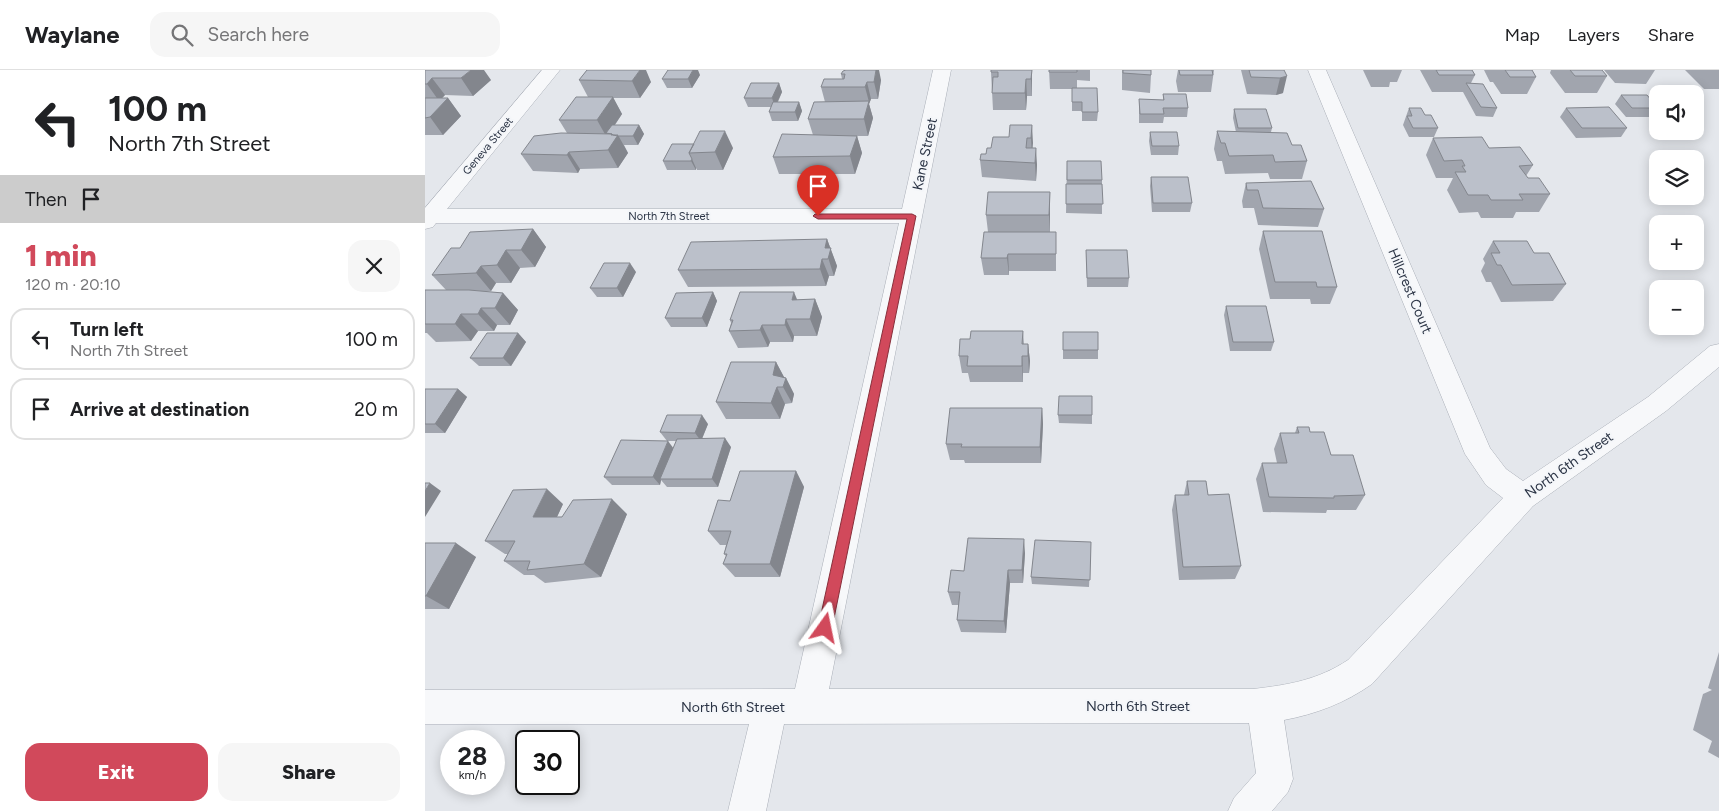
<!DOCTYPE html>
<html lang="en">
<head>
<meta charset="utf-8">
<style>
  :root { --surface:#fff; --page:#f6f6f6; --text:#202124; --muted:#757577; --line:#e0e0e0; --accent:#d1495b }
  body { margin:0; font-family:Figtree,sans-serif; background:var(--page); color:var(--text); height:100vh; display:flex; flex-direction:column; font-size:19px; white-space:nowrap }
  * { box-sizing:border-box; margin:0 }
  p { font-size:16px; color:var(--muted) }
  .icon { flex:none; width:28px; height:28px; fill:none; stroke:currentColor; stroke-width:2; stroke-linecap:round; stroke-linejoin:round }
  .map { position:relative; flex:1; overflow:hidden }
  .details { display:flex; flex-direction:column; background:var(--surface); width:425px }
  .details>* { flex:none }
  .guide { background:#fff; color:var(--text); overflow:hidden }
  .fabs { position:absolute; left:1224px; top:15px; display:grid; gap:10px }
  .fabs a { display:grid; place-items:center; width:55px; height:55px; border-radius:10px; background:var(--surface); box-shadow:0 2px 12px #0003; font-size:25px }
  .speed { position:absolute; left:15px; top:660px; display:flex; gap:10px; font-size:25px; font-weight:700; text-align:center }
  .speed>* { display:grid; place-content:center; width:65px; height:65px; border-radius:50%; background:var(--surface); box-shadow:0 2px 12px #0003; line-height:1 }
  .speed small { font-size:12px; font-weight:400 }
  .speed .limit { border:2px solid #111; border-radius:8px; background:#fff; color:#111 }
  .pin { position:absolute; display:grid; place-items:center; width:42px; height:42px; color:#fff; margin:-51px -21px; border-radius:50% 50% 50% 0; rotate:-45deg; box-shadow:0 0 5px #0007 }
  .pin .icon { rotate:45deg }
  .me { position:absolute; width:55px; margin:-28px; rotate:12deg; stroke-linejoin:round; filter:drop-shadow(0 0 4px #0008) }
  .turn { display:flex; align-items:center; gap:18px; height:105px; padding:0 25px; font-size:22px }
  .turn .icon { width:65px; height:65px; stroke-width:2.5 }
  .turn b { display:block; font-size:35px; line-height:42px }
  .then { display:flex; align-items:center; height:48px; padding:0 25px; background:#0003; gap:10px; font-size:19px }
  .round { display:grid; place-items:center; flex:none; width:52px; height:52px; border-radius:15px; background:var(--page) }
  .headline { display:flex; align-items:center; justify-content:space-between; height:85px; padding:0 25px }
  h1 { font-size:30px; font-weight:800; line-height:38px; color:var(--accent) }
  .action { display:flex; gap:10px; margin-top:auto; padding:10px 25px }
  .action a { flex:1; height:58px; border-radius:15px; background:var(--accent); color:#fff; font-size:20px; font-weight:800; line-height:58px; text-align:center }
  .action a+a { background:var(--page); color:var(--text) }
  ul { padding:0; list-style:none }
  li { display:flex; align-items:center; gap:15px; height:62px; margin:0 10px 8px; padding:0 15px; border:2px solid var(--line); border-radius:15px }
  li div { flex:1 }
  li b { display:block; font-size:19px }
  li em { font-style:normal }
  header { display:flex; align-items:center; gap:30px; box-sizing:border-box; height:70px; padding:0 25px; background:var(--surface); border-bottom:1px solid var(--line) }
  header strong { font-size:24px }
  nav { display:flex; gap:28px; margin-inline-start:auto; font-size:18px }
  .search { width:350px; height:45px; background:var(--page); display:flex; align-items:center; gap:12px; box-sizing:border-box; padding:0 18px; border-radius:15px; color:var(--muted); font-size:19px }
  main { display:flex; flex:1; min-height:0 }
  .map>svg:first-child { display:block }
  .lines { fill:none; stroke-linecap:round; stroke-linejoin:round }
  .minor-casing { stroke:#a9aeb7; stroke-width:1 }
  .minor { fill:#f7f8fa; fill-rule:evenodd }
  .wall { fill:#a1a5ae }
  .shaded-wall { fill:#83868d }
  .building { fill:#bbc0ca; stroke:#83868d }
  .route { fill:#d1495b; stroke:#882f3b }
  .labels { text-anchor:middle; dominant-baseline:central; stroke-width:4; stroke-linejoin:round; paint-order:stroke }
  .far-street-label { font-size:11px; fill:#2b3445; stroke:#f4f6f9 }
  .street-label { font-size:14px; fill:#2b3445; stroke:#f4f6f9 }
</style>
</head>
<body>
<header>
<strong>Waylane</strong>
<div class="search"><svg class="icon" aria-label="search" viewBox="0 0 24 24"><circle cx="10" cy="10" r="6"/><path d="M15 15l6 6"/></svg>Search here</div>
<nav><a>Map</a><a>Layers</a><a>Share</a></nav>
</header>
<main>
<section class="details">
<div class="guide">
<div class="turn"><svg class="icon" aria-label="left" viewBox="0 0 24 24"><path d="M17 20v-9H6M10 6l-5 5 5 5"/></svg><div><b>100 m</b>North 7th Street</div></div>
<div class="then">Then<svg class="icon" aria-label="arrive" viewBox="0 0 24 24"><path d="M6 21V4h12l-3 4 3 4H6"/></svg></div>
</div>
<div class="headline"><div><h1>1 min</h1><p>120 m · 20:10</p></div><a class="round"><svg class="icon" aria-label="close" viewBox="0 0 24 24"><path d="M6 6l12 12M18 6L6 18"/></svg></a></div>
<ul>
<li><svg class="icon" aria-label="left" viewBox="0 0 24 24"><path d="M17 20v-9H6M10 6l-5 5 5 5"/></svg><div><b>Turn left</b><p>North 7th Street</p></div><em>100 m</em></li>
<li><svg class="icon" aria-label="arrive" viewBox="0 0 24 24"><path d="M6 21V4h12l-3 4 3 4H6"/></svg><div><b>Arrive at destination</b></div><em>20 m</em></li>
</ul>
<div class="action"><a>Exit</a><a>Share</a></div>
</section>
<div class="map">
<svg width="1294" height="741" viewBox="0 0 1294 741">
  <rect width="100%" height="100%" fill="#e4e7ec"/>
  <g class="lines">
    <defs>
      <path id="minor" d="M117,0H135L22,139H477L508,0H526L404,619H828C863,615 893,610 923,590L1078,428L1061,415L1040,384L883,0H901L1065,378L1081,399L1098,411L1223,327L1285,276L1294,274V297L1241,341L1108,436L947,614C920,633 891,644 859,650L868,709L863,722L847,741H803L809,728L831,703L824,653L359,654L341,741H303L324,654H0V620L370,619L474,153H11L8,157L0,159V138Z"/>
    </defs>
    <!-- minor casing -->
    <use href="#minor" class="minor-casing"/>
    <!-- minor -->
    <use href="#minor" class="minor"/>
  </g>
  <!-- wall -->
  <path class="wall" d="M0,0L66,10L48,26L20,25L17,28H23L36,46L18,65H0Z
    M162,0L226,12L215,28H188L197,44L190,55H214L219,64L213,75H199L203,83L193,98L155,99L153,103L108,101L96,84L142,63L134,50L163,27L154,10Z
    M607,0V26H602L601,40H568L566,2Z
    M624,0H665V11L652,10V18L673,42L672,51H657V41H647V19H625Z
    M697,0H726V5L725,23L697,20Z
    M753,0H789L786,22H753L751,11Z
    M816,0H859L858,23L851,25L822,24Z
    M938,0H977L972,12H965L964,17H946Z
    M995,0H1047L1050,5L1046,13L1072,38L1068,47L1051,46L1038,22H1007Z
    M1059,0H1107L1111,7L1102,24H1076L1068,12H1065Z
    M1126,0H1177L1182,6L1172,23H1140L1125,3Z
    M1179,0H1230L1221,14L1190,13Z
    M1260,0H1294V19H1279Z
    M418,1L456,10L453,29H446L444,34L448,48L443,66H432L437,83L430,104H354L348,87L388,65L383,49L400,32L396,17L417,9L416,4Z
    M275,5L267,18H242L237,9Z
    M354,13L357,22L353,32H374L377,41L373,51H347L344,42L346,37H323L319,28Z
    M738,24L763,38L762,47H739L738,53H714V29L738,30Z
    M1196,25L1232,37V40L1228,47H1201L1190,34Z
    M984,38L1000,45L1013,58L1009,67H984L978,55Z
    M1141,38L1202,58L1196,67L1151,68L1135,47Z
    M809,39L847,58L846,62L867,75L882,91L877,109H845L843,103L800,104L797,91H792L789,79L792,61L811,62L808,48Z
    M607,55V78L612,95L611,111L557,107L555,90L566,78L584,67Z
    M725,62L754,76L753,85H726L724,71Z
    M1008,68L1064,78L1108,95L1101,106L1103,108L1125,124L1114,142H1091L1088,148H1056L1053,142L1034,143L1022,120L1028,108H1011L1001,85Z
    M247,74L308,78L298,100H272L271,98V100H242L238,91Z
    M642,91L677,110V144L641,143Z
    M726,107L767,133L765,142H727L725,116Z
    M821,113L899,139L893,157L833,155L829,138H818L817,131Z
    M625,122V162H631V201H584V205H559L556,188L563,162L561,145Z
    M108,159L121,177L110,197L95,198L86,213H71L66,221H58L78,223L93,240L85,255H72L69,261H53L46,271L11,272L2,263H0V220H21L7,205L35,178Z
    M838,161L912,217L905,234H886L885,229H845L834,179Z
    M402,169L412,196L409,206H404L401,216L263,217L253,200Z
    M1068,171L1109,183L1141,214L1128,231L1076,232L1066,212H1061L1056,201L1060,193L1058,189Z
    M661,180L704,208L703,217H662Z
    M211,202L198,227H172L165,218Z
    M288,222L292,231L282,257H246L240,248Z
    M390,229L397,247L392,266H369L368,272H345L343,277L313,278L304,261L306,253L305,250L372,230Z
    M801,236L849,272L846,281H805L799,245Z
    M598,261L599,274H603L605,291L604,303H598V312H545L543,303H537L534,286L545,269Z
    M638,262L673,280V289H638Z
    M93,263L101,272L86,296H54L45,288Z
    M351,292L359,307L361,308L369,324L367,333L360,334L355,349H301L291,332Z
    M0,319H33L42,327L20,363H0Z
    M667,326V354L634,353L633,345Z
    M617,338L618,354L616,393H540L539,390H525L521,374Z
    M283,354L277,369L306,377L293,417H242L236,410L235,415H187L179,407L248,378L251,371H242L235,362Z
    M872,357L885,362L906,385L940,425L931,440H902L901,443L838,442L831,409L837,393H852L849,379L855,363H870Z
    M371,401L379,417L355,507H310L298,494L301,486L299,484L301,475H295L283,461L305,431Z
    M762,411L783,425L816,496L810,509L754,510L747,440L750,425H759Z
    M138,434L132,447L202,444L176,507L120,513L109,505H99L79,491L83,484H80L60,471Z
    M666,472L664,517L607,514L606,507Z
    M0,473L51,487L24,539H0Z
    M600,483L598,513H585L581,563L536,562L532,550L534,535H527L523,522Z
    M1294,582V688L1283,682L1287,671L1268,660L1278,624L1287,620L1283,618Z"/>
  <!-- shaded-wall -->
  <path class="shaded-wall" d="M46,0H59L66,10L48,26L36,8Z
    M215,0H221L226,12L215,28L207,11Z
    M268,0H273L275,5L267,18L263,9Z
    M451,0H454L456,10L453,29L449,12Z
    M607,0V26L606,9Z
    M862,6L858,23L851,25L855,8Z
    M7,8L20,25L14,31L2,14Z
    M601,9L602,26L601,40L600,23Z
    M442,12L446,29L444,34L448,48L443,66L439,49L444,32L440,17Z
    M354,13L357,22L350,37L347,28Z
    M188,27L197,44L182,66H181L172,50Z
    M23,28L36,46L18,65L5,47Z
    M374,32L377,41L373,51L370,42Z
    M214,55L219,64L213,75L208,66Z
    M607,55L608,73L607,86L606,68Z
    M300,61L308,78L298,100L290,82Z
    M187,64L193,65L203,83L193,98L183,80L186,65Z
    M432,66L437,83L430,104L425,86Z
    M611,78L612,95L611,111L610,93Z
    M144,82L155,99L153,103L142,85Z
    M267,89L271,98V100L266,91Z
    M625,122V162L624,145Z
    M108,159L121,177L110,197L96,180Z
    M402,169L412,196L409,206L400,178Z
    M81,180L95,198L86,213L72,195Z
    M583,184L584,201V205L582,188Z
    M397,189L404,206L401,216L395,199Z
    M205,193L211,202L198,227L192,218Z
    M56,196L71,213L66,221L51,203Z
    M288,222L292,231L282,257L277,248Z
    M369,222L376,239L367,230Z
    M78,223L93,240L85,255L70,238Z
    M390,229L397,247L392,266L385,249Z
    M56,238L72,255L69,261L53,244Z
    M36,244L53,261L46,271L30,254Z
    M361,249L369,266L368,272L360,255Z
    M337,255L345,272L343,277L335,260Z
    M93,263L101,272L86,296L78,288Z
    M603,274L605,291L604,303L603,286Z
    M597,286L598,303V312L597,296Z
    M351,292L360,309L348,305Z
    M361,308L369,324L367,333L358,317Z
    M352,317L360,334L355,349L346,333Z
    M33,319L42,327L20,363L10,354Z
    M617,338L618,354L616,393L615,377Z
    M277,345L283,354L276,371L270,363Z
    M300,368L306,377L293,417L287,409Z
    M243,371L249,379L235,409L236,410L235,415L228,407Z
    M371,401L379,417L355,507L345,494Z
    M5,413L16,421L0,447V421Z
    M122,419L138,434L125,462L108,447Z
    M187,429L202,444L176,507L159,494Z
    M599,469L600,483L598,513L597,500Z
    M31,473L51,487L24,539L1,526Z
    M583,500L585,513L581,563L579,551Z"/>
  <!-- building -->
  <path class="building" d="M0,0H46L36,8H7L2,14H0Z
    M162,0H215L207,11L154,10Z
    M243,0H268L263,9H237Z
    M421,0H451L449,12H442L440,17H396L399,9H419L420,4H416L418,1Z
    M566,0H607L606,9H601L600,23H567L568,7H573V2H566Z
    M624,0H652V2H624Z
    M698,0H726V5L698,3Z
    M754,0H787L788,5H755Z
    M824,0H859L862,6L855,8L826,7Z
    M1011,0H1047L1050,5H1014Z
    M1080,0H1107L1111,7H1085Z
    M1145,0H1177L1182,6H1150Z
    M326,13H354L347,28H319Z
    M1041,13L1058,14L1072,38L1056,37Z
    M647,18H672L673,42H657V32H647Z
    M738,24H761L763,38H738L739,44H715L714,29L739,30Z
    M1196,25H1222L1232,37V38H1207Z
    M151,27H188L172,50H134Z
    M0,28H23L5,47L0,48Z
    M444,31L439,49H383L389,32Z
    M348,32H374L370,42H344Z
    M1184,37L1202,58H1157L1141,38Z
    M984,38H996L1000,45H1006L1013,58H988L982,46H987Z
    M809,39H841L847,58H813Z
    M187,55H214L208,66H193L188,65L187,64L181,63Z
    M585,55H607L606,68H602L601,78H611L610,93L555,90L556,84H561L562,78H566L568,67H584Z
    M275,61H300L290,82L264,83Z
    M792,61L862,63L867,75H876L882,91L850,92L848,85L804,86L800,73H796Z
    M725,62H752L754,76H727Z
    M136,63L187,64L186,65H193L183,80L144,82L142,85L96,84L109,66Z
    M357,64L432,66L425,86L348,87Z
    M1057,67L1064,78L1095,77L1108,95L1094,96L1103,108H1114L1125,124H1094L1098,130H1066L1063,125H1043L1030,102H1041L1037,96H1040L1037,90L1019,91L1008,68Z
    M247,74H269L264,83L267,89L266,91H238Z
    M642,91H676L677,110H642Z
    M726,107H763L767,133H728Z
    M886,111L899,139L838,138L833,120H822L821,113Z
    M641,114H677L678,134H641Z
    M563,122H625L624,145H561Z
    M108,159L96,180H81L72,195L56,196L51,203L7,205L26,178H35L45,162Z
    M838,161H897L912,217H892L891,212H850Z
    M559,162H631V184H583L582,188H556Z
    M402,169L400,178H406L403,189H397L395,199L253,200L266,172Z
    M1068,171H1102L1109,183H1124L1141,214L1087,215L1076,195H1072L1066,183H1075Z
    M661,180H702L704,208H662Z
    M179,193H205L192,218H165Z
    M0,220H44L78,223L70,238H56L53,244H36L30,254H0Z
    M288,222L277,248H240L251,223Z
    M315,222H369L367,230L390,229L385,249H361L360,255H337L335,260L304,261L308,250H305Z
    M801,236H841L849,272H808Z
    M546,261H598L597,274H603V286H597V296H542L543,286H534L535,269H545Z
    M638,262H673V280H638Z
    M62,263H93L78,288H45Z
    M306,292H351L348,305L361,308L358,317H352L346,333L291,332Z
    M0,319H33L10,354H0Z
    M634,326H667V345H633Z
    M525,338H617L615,377H536L537,374H521Z
    M242,345H277L270,363L235,362Z
    M872,357H884L885,362H899L906,385H928L940,425L909,426V428L844,427L837,393H862L855,363H874Z
    M300,368L287,409H235L252,369Z
    M196,370L243,371L228,407H179Z
    M315,401H371L345,494H298L302,484H299L306,461H283L293,430L305,431Z
    M762,411H781L783,425L804,424L816,496L758,497L750,425H764Z
    M0,413H5L0,421Z
    M122,419L108,447H137L148,430L187,429L159,494L102,500L105,491H79L90,471H60L88,420Z
    M543,468L599,469L597,500H583L579,551L532,550L535,522H523L526,500L539,501Z
    M610,470L666,472L665,510L606,507Z
    M0,473H31L1,526H0Z"/>
  <!-- route -->
  <path class="route" d="M390,144H487L491,146L407,558L405,563L400,565L395,563L393,558L482,149H393L388,146Z"/>
  <g class="labels">
    <!-- far-street labels -->
    <g class="far-street-label">
      <text transform="translate(63 76) rotate(-50)">Geneva Street</text>
      <text x="244" y="146">North 7th Street</text>
    </g>
    <!-- street labels -->
    <g class="street-label">
      <text transform="translate(500 84) rotate(-78)">Kane Street</text>
      <text transform="translate(985 221) rotate(67)">Hillcrest Court</text>
      <text transform="translate(1144 395) rotate(-35)">North 6th Street</text>
      <text x="713" y="636">North 6th Street</text>
      <text x="308" y="637">North 6th Street</text>
    </g>
  </g>
</svg>
<div class="fabs">
<a><svg class="icon" aria-label="sound" viewBox="0 0 24 24"><path d="M4 9h4l5-4v14l-5-4H4zM17 9q2 3 0 6"/></svg></a>
<a><svg class="icon" aria-label="layers" viewBox="0 0 24 24"><path d="M12 4l9 5-9 5-9-5zM3 14l9 5 9-5"/></svg></a>
<a>+</a>
<a>−</a>
</div>
<div class="speed"><div>28<small>km/h</small></div><div class="limit">30</div></div>
<div class="pin" style="left:393px;top:146px;background:#d93025"><svg class="icon" aria-label="arrive" viewBox="0 0 24 24"><path d="M6 21V4h12l-3 4 3 4H6"/></svg></div>
<svg class="me" style="left:400px;top:558px" viewBox="-20 -20 40 40"><path d="M0-17L14 15 0 8-14 15z" fill="#d1495b" stroke="#fff" stroke-width="4"/></svg>
</div>
</main>
</body>
</html>
